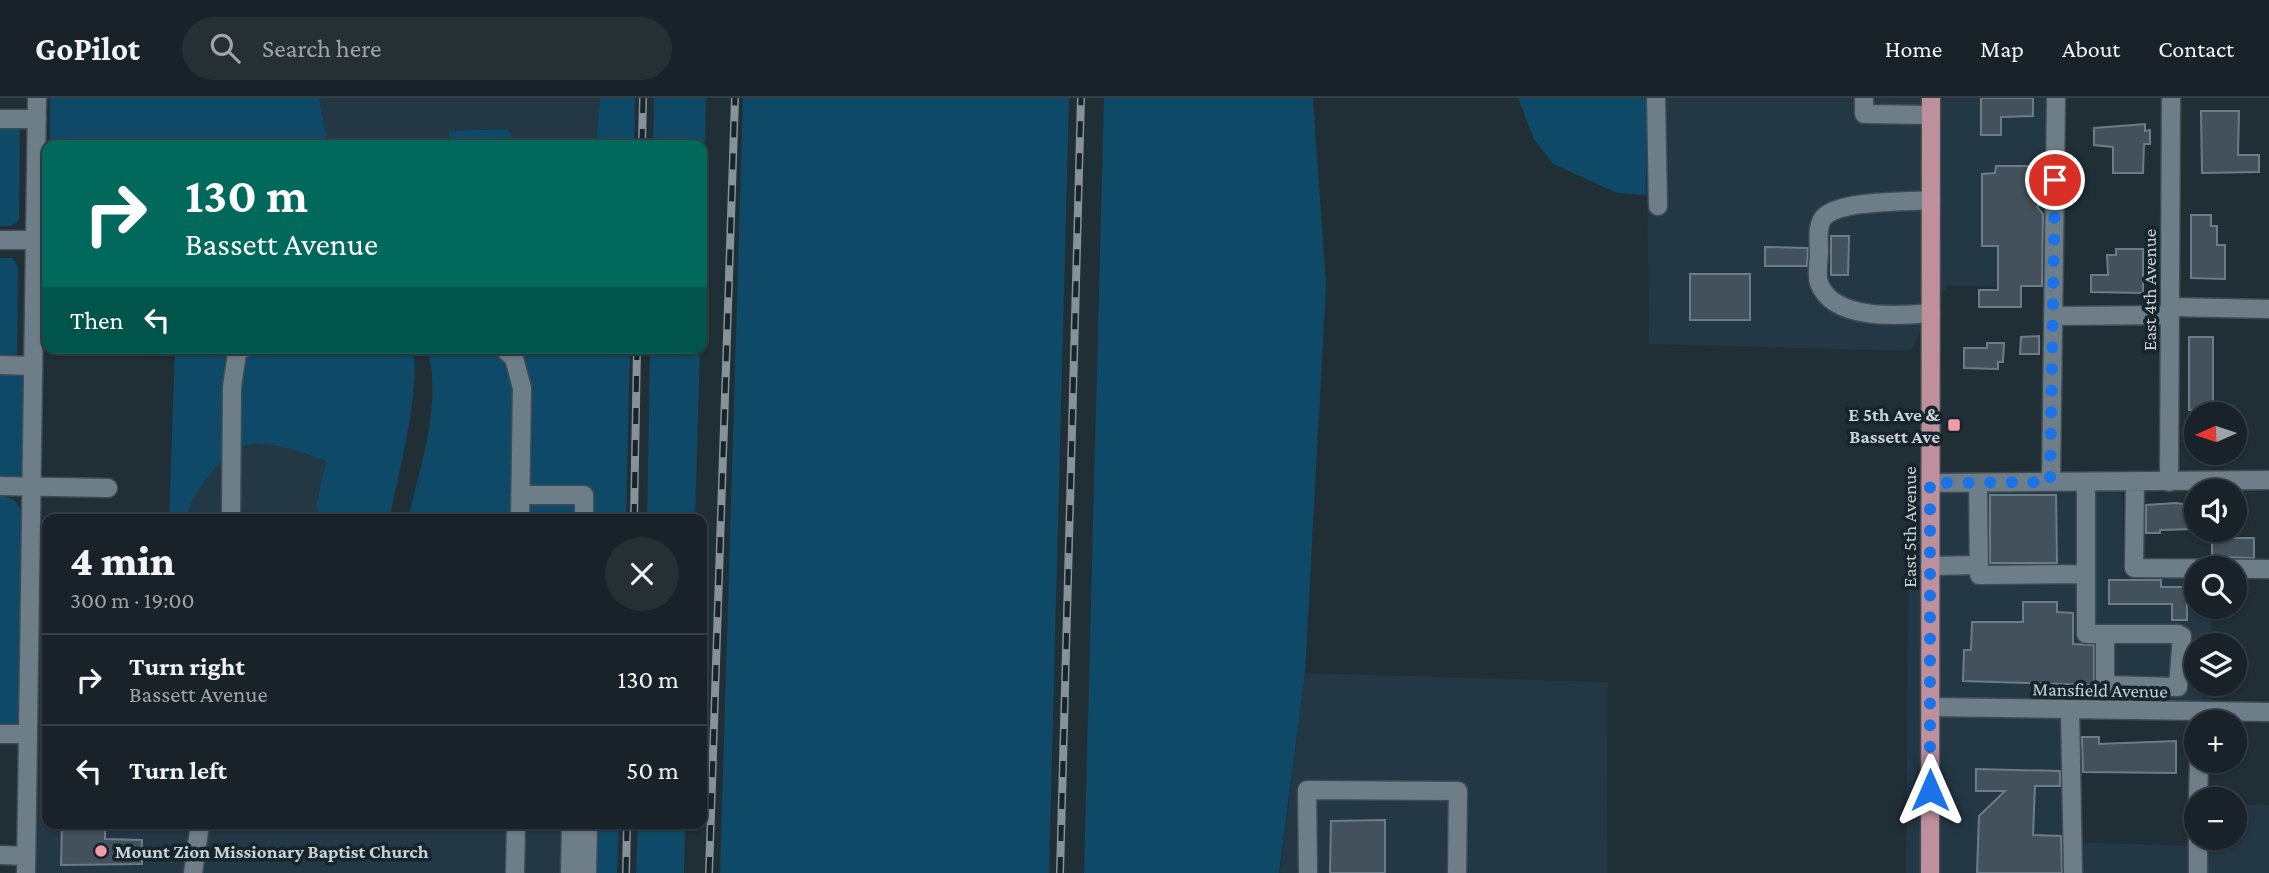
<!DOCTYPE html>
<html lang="en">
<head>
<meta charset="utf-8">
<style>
  :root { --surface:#182228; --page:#252f34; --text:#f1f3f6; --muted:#9fa4a8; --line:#363f45 }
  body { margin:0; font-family:"Crimson Pro",serif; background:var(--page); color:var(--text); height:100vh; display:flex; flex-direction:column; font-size:26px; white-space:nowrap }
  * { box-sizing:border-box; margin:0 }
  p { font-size:23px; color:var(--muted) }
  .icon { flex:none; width:38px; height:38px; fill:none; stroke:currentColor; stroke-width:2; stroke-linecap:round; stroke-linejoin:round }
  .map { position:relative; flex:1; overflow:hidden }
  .panel { position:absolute; left:42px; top:416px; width:665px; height:315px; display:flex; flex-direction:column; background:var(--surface); border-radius:14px; box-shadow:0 2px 5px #0004,0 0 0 2px var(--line) }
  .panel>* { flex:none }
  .hud { position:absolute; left:42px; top:42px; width:665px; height:214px; border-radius:14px; box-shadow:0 2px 5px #0004,0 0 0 2px var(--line); background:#00695c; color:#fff; overflow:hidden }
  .needle { width:46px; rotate:267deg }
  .tools { position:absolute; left:2184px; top:304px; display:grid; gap:14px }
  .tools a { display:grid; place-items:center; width:63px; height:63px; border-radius:50%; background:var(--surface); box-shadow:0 2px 5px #0004,0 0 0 2px var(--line); font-size:35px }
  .pin { position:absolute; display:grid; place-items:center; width:60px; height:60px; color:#fff; margin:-30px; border:4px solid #fff; border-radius:50%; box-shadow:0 2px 7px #0007 }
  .me { position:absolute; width:77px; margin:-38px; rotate:0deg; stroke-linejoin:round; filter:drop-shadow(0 0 5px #0008) }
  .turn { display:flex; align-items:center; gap:24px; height:147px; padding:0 28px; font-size:32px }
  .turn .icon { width:91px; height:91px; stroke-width:2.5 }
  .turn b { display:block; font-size:49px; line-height:60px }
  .then { display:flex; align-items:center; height:66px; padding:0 28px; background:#0003; gap:14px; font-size:26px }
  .round { display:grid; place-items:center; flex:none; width:74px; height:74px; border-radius:37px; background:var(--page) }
  .summary { display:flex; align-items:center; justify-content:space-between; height:119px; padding:0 28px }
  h1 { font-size:42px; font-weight:800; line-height:52px }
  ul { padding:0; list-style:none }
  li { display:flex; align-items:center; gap:21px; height:91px; padding:0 28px; border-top:2px solid var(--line) }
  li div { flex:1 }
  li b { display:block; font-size:26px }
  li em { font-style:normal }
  header { display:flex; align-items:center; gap:42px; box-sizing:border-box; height:98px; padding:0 35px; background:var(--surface); border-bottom:2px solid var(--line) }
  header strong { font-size:33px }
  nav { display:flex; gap:38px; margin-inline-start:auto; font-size:24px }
  .search { width:490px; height:63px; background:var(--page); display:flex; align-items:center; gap:18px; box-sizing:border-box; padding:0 24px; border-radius:38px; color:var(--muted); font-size:26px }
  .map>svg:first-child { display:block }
  .built { fill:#233744 }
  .green { fill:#0e4a68 }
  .building { fill:#42515b; stroke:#6c7c86; stroke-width:2 }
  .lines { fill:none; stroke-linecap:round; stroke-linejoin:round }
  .minor-casing { stroke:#3f4b52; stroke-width:21 }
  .major-casing { stroke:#3f4b52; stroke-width:21 }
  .minor { stroke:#6e7e88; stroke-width:18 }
  .major { stroke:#bd909c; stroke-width:18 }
  .rail-casing { stroke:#879298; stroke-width:8 }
  .rail { stroke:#16242c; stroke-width:5; stroke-dasharray:16; stroke-linecap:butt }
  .route { stroke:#1a73e8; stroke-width:12; stroke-dasharray:0 21.6 }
  .poi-dot { fill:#f39aa7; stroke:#16242c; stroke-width:2.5 }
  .labels { text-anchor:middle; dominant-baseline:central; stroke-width:7; stroke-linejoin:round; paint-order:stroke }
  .street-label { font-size:19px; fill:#cad2d8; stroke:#16242c }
  .poi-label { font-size:19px; font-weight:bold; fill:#cad2d8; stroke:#16242c; text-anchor:end }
</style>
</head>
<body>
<header>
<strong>GoPilot</strong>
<div class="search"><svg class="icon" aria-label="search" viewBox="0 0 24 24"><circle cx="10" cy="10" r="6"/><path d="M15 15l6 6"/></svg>Search here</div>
<nav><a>Home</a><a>Map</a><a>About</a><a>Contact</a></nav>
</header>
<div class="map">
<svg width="2269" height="775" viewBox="0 0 2269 775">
  <rect width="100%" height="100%" fill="#202e36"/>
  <!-- built -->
  <path class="built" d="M319,0H600L598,34L596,47H516L508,31L449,33V47H328Z
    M1646,0H2059L2060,189L1947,188L1910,253L1649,246Z
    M271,345L326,363L316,409L320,421L325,422H186L188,407L223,357L250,347Z
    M1909,383L2122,384L2124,478L2196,481V509H2211L2212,548H2196V586H2212V615L2072,612L2068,744L2200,748V740H2235V706L2269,707V775H1906Z
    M24,540L47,541V726H598L596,775H26Z
    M1305,575L1608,584L1607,775H1280Z"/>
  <!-- green -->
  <path class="green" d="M50,0H319L328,47H50Z
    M600,0H635L634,47H596Z
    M654,0H706L702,204V47H653Z
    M743,0H1069L1049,775H720Z
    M1104,0H1313L1326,187L1305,575L1279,775H1084Z
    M1518,0H1646V97L1617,95L1553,66L1534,41Z
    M0,27L20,28L19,122L11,128H0Z
    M508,31L516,47H449V33Z
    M0,160H13L18,170L17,262L0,261Z
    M175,250H413C421,291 398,379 389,422L320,421L316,409L326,363C277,347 244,328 209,378C198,393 189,404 186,422H169Z
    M427,250H630L626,422H408C420,367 443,305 427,250Z
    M650,250H700L695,422H647Z
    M0,273L27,274L26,374L19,381H0Z
    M0,397C15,400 19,405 24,419L21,624L9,631H0Z
    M39,442H47V539L39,529Z
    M598,726H619L617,775H596Z
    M638,726H685L684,775H636Z"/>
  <!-- building -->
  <path class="building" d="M1981,0H2033V18L2001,19V37H1981Z
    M2201,13H2239L2238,57H2259V74L2202,75Z
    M2145,26V33L2150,32V46H2144L2143,75H2113V49L2094,47V30Z
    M1996,68H2044L2043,102L2037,109L2043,116L2042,188H2021V209H1979V192H1998V148H1982V76L1995,75Z
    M2191,117H2211V128H2217V147H2225V181L2191,180Z
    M1831,138H1849L1848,177H1831Z
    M1765,149L1808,150L1807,168H1765Z
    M2116,151H2143V195L2091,194V177H2108L2107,157H2116Z
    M1690,176H1750V222H1690Z
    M2039,238V256H2020L2021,239Z
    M2189,239H2213V311L2189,312Z
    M1987,245H2004L2003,264H1998V271L1964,270V250H1987Z
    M1990,397H2056L2057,465H1990Z
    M2176,405L2183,406V410H2196V431L2160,432V435H2146V407Z
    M2212,432H2231V440H2254V460L2212,459Z
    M2109,482H2161V489H2187V522H2172V506H2109Z
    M2023,504H2057V514L2073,515V546L2094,547V587L1963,583L1964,552H1971L1972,524H2023Z
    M2082,639H2099V646L2176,643V675L2083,674Z
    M1976,671L2060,673V688H2035L2033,737L2061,738L2062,775H1977L1979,718L2005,693H1976Z
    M1385,722V775H1330L1331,723Z
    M62,726H105V741L142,742V766L61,767Z"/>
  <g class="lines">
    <defs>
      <path id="minor" d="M1656,0L1658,108
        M1864,0V16L1931,17
        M0,21H37
        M0,142H35
        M2170,209L2269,211
        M1931,215C1899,218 1833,223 1819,185C1816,177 1819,163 1819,153C1819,142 1816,126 1825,118C1843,102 1906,104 1931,102
        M2053,218L2170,217
        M503,250L514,260L522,290L520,422
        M0,267L33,268
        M2051,384L2056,0
        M2135,384L2134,470L2269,471
        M2169,384L2171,0
        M1930,385L2269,382
        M1978,385L1979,477L2086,476V384
        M0,388L108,390
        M520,397H584V422
        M231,422L232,289L237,255L243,250
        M1930,468L1979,467
        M2086,476V536H2178L2182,538L2178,589L2105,587V536
        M1931,609L2269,614
        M2070,612L2073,775
        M0,636H28
        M2198,702L2199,663
        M0,757L26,758
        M26,775L37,0
        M193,775L200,726
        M515,775L516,726
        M570,775L571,726
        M587,775L588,726
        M1308,775L1307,692L1458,693L1457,775
        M2198,775V740"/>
      <path id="major" d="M1930,775L1931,0"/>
    </defs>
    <!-- minor casing -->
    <use href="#minor" class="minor-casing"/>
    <!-- major casing -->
    <use href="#major" class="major-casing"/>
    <!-- minor -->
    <use href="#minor" class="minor"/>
    <!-- major -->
    <use href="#major" class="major"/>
    <defs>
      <path id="rail" d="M642,47L643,0
        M634,422L637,250
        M626,775L627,726
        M709,775L735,0
        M1060,775L1081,0"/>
    </defs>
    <!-- rail casing -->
    <use href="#rail" class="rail-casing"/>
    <!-- rail -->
    <use href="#rail" class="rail"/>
  </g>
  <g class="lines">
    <!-- route -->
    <path class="route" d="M1930,692V385L2050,384L2055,82"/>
  </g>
  <!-- markers -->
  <g class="poi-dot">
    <rect x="1947" y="320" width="14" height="14" rx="3.5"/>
    <circle cx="101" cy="753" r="7"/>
  </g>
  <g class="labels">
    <!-- street labels -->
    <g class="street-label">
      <text transform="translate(2149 192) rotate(-90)">East 4th Avenue</text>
      <text transform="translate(1909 429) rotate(-90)">East 5th Avenue</text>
      <text transform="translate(2100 592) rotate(1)">Mansfield Avenue</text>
    </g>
    <!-- poi labels -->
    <g class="poi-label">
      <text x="1940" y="316">E 5th Ave &amp;<tspan x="1940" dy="22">Bassett Ave</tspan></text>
      <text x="115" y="753" text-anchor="start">Mount Zion Missionary Baptist Church</text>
    </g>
  </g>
</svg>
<div class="tools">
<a><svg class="needle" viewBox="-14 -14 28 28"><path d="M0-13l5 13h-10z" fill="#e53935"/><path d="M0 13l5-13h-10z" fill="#9fa4a8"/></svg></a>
<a><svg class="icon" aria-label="sound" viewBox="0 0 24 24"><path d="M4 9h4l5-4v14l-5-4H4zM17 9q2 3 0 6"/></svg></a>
<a><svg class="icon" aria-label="search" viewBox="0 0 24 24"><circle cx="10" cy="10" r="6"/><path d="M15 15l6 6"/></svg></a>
<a><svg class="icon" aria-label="layers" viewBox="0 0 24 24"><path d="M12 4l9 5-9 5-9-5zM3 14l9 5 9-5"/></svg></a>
<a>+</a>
<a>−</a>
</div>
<div class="pin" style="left:2055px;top:82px;background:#d93025"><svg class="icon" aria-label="arrive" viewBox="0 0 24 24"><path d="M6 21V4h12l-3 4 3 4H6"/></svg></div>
<svg class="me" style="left:1930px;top:692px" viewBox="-20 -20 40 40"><path d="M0-17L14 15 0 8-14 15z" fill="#1a73e8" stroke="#fff" stroke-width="4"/></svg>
<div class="hud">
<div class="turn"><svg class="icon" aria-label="right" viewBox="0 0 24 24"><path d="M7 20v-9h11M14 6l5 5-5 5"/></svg><div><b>130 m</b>Bassett Avenue</div></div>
<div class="then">Then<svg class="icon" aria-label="left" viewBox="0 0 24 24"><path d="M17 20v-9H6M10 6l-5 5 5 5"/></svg></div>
</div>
<section class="panel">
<div class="summary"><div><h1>4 min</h1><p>300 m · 19:00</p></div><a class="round"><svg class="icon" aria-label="close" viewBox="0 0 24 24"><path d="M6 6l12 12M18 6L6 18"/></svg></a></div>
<ul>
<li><svg class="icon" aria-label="right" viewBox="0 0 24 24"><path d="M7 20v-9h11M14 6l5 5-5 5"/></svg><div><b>Turn right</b><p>Bassett Avenue</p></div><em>130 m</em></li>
<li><svg class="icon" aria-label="left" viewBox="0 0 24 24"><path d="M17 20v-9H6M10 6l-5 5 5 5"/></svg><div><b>Turn left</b></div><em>50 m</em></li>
</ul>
</section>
</div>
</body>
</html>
